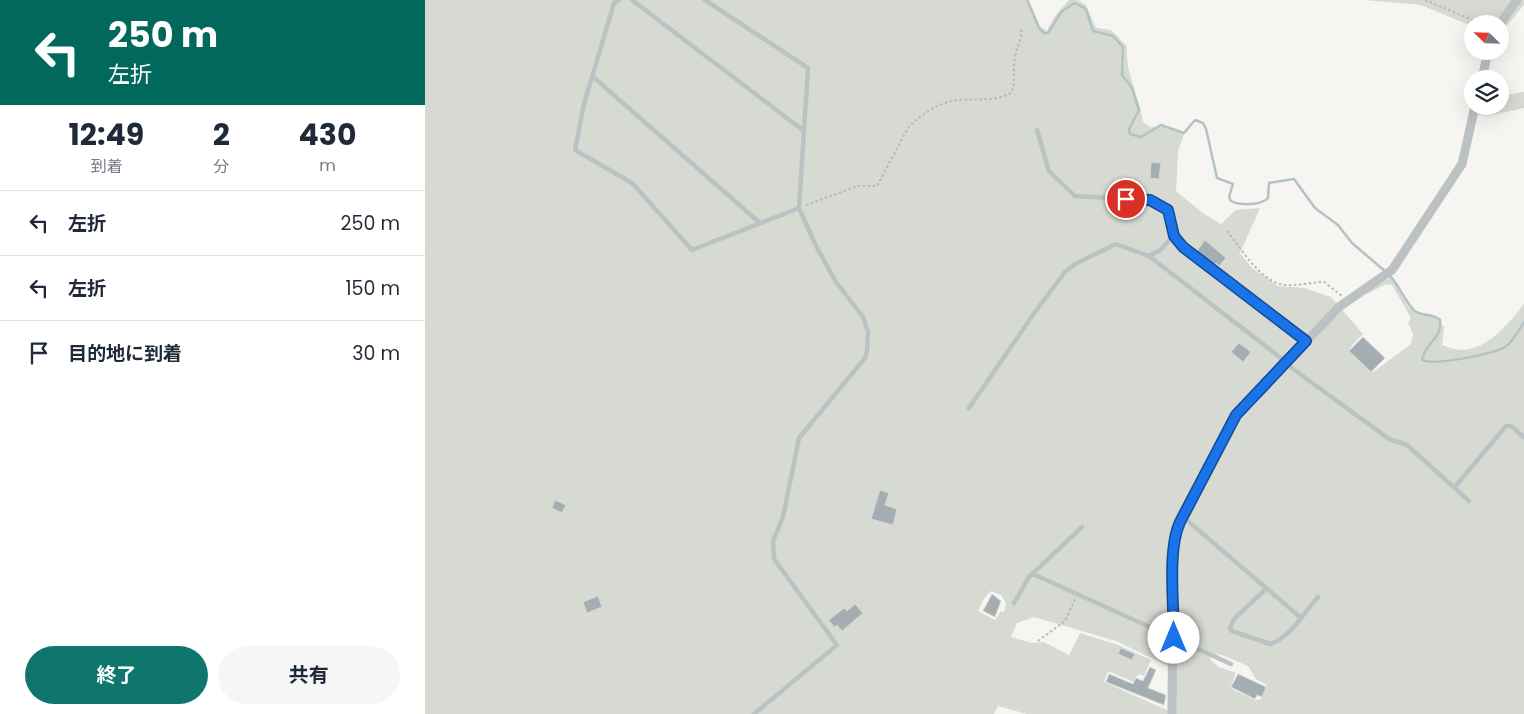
<!DOCTYPE html>
<html lang="ja">
<head>
<meta charset="utf-8">
<style>
  :root { --surface:#fff; --page:#f6f6f7; --text:#1f2937; --muted:#747a83; --line:#e0e1e3; --accent:#0f766e }
  body { margin:0; font-family:Poppins,"Noto Sans JP",sans-serif; background:var(--page); color:var(--text); height:100vh; display:flex; flex-direction:column; font-size:19px; white-space:nowrap }
  * { box-sizing:border-box; margin:0 }
  p { font-size:16px; color:var(--muted) }
  .icon { flex:none; width:28px; height:28px; fill:none; stroke:currentColor; stroke-width:2; stroke-linecap:round; stroke-linejoin:round }
  .map { position:relative; flex:1; overflow:hidden }
  .drawer { display:flex; flex-direction:column; background:var(--surface); width:425px }
  .drawer>* { flex:none }
  .hud { background:#00695c; color:#fff; overflow:hidden }
  .needle { width:32px; rotate:293deg }
  .tools { position:absolute; left:1039px; top:15px; display:grid; gap:10px }
  .tools a { display:grid; place-items:center; width:45px; height:45px; border-radius:50%; background:var(--surface); box-shadow:0 5px 20px #0002; font-size:25px }
  .pin { position:absolute; display:grid; place-items:center; width:42px; height:42px; color:#fff; margin:-21px; border:2px solid #fff; border-radius:50%; box-shadow:0 1px 5px #0007 }
  .me { position:absolute; width:55px; margin:-28px; rotate:0deg; stroke-linejoin:round; filter:drop-shadow(0 0 4px #0008) }
  .turn { display:flex; align-items:center; gap:18px; height:105px; padding:0 25px; font-size:22px }
  .turn .icon { width:65px; height:65px; stroke-width:2.5 }
  .turn b { display:block; font-size:35px; line-height:42px }
  .eta { display:flex; justify-content:space-evenly; align-items:center; height:85px; text-align:center }
  .eta b { font-size:30px; font-weight:700; line-height:35px }
  .primary-button { display:flex; gap:10px; margin-top:auto; padding:10px 25px }
  .primary-button a { flex:1; height:58px; border-radius:30px; background:var(--accent); color:#fff; font-size:20px; font-weight:700; line-height:58px; text-align:center }
  .primary-button a+a { background:var(--page); color:var(--text) }
  ul { padding:0; list-style:none }
  li { display:flex; align-items:center; gap:15px; height:65px; padding:0 25px; border-top:1px solid var(--line) }
  li div { flex:1 }
  li b { display:block; font-size:19px }
  li em { font-style:normal }
  main { display:flex; flex:1; min-height:0 }
  .map>svg:first-child { display:block }
  .green { fill:#d6dad2; fill-rule:evenodd }
  .lines { fill:none; stroke-linecap:round; stroke-linejoin:round }
  .stream { stroke:#b3c2c4; stroke-width:2.5 }
  .building { fill:#a4aeb2; stroke:#d7d7d5 }
  .path { stroke:#b5b9bb; stroke-width:2; stroke-dasharray:2.5 2.5; stroke-linecap:butt }
  .service { stroke:#bcc2c4; stroke-width:4.5 }
  .minor { stroke:#bcc2c4; stroke-width:9 }
  .route-casing { stroke:#114b97; stroke-width:12 }
  .route { stroke:#1a73e8; stroke-width:9 }
</style>
</head>
<body>
<main>
<section class="drawer">
<div class="hud">
<div class="turn"><svg class="icon" aria-label="left" viewBox="0 0 24 24"><path d="M17 20v-9H6M10 6l-5 5 5 5"/></svg><div><b>250 m</b>左折</div></div>
</div>
<div class="eta">
<div><b>12:49</b><p>到着</p></div>
<div><b>2</b><p>分</p></div>
<div><b>430</b><p>m</p></div>
</div>
<ul>
<li><svg class="icon" aria-label="left" viewBox="0 0 24 24"><path d="M17 20v-9H6M10 6l-5 5 5 5"/></svg><div><b>左折</b></div><em>250 m</em></li>
<li><svg class="icon" aria-label="left" viewBox="0 0 24 24"><path d="M17 20v-9H6M10 6l-5 5 5 5"/></svg><div><b>左折</b></div><em>150 m</em></li>
<li><svg class="icon" aria-label="arrive" viewBox="0 0 24 24"><path d="M6 21V4h12l-3 4 3 4H6"/></svg><div><b>目的地に到着</b></div><em>30 m</em></li>
</ul>
<div class="primary-button"><a>終了</a><a>共有</a></div>
</section>
<div class="map">
<svg width="1099" height="714" viewBox="0 0 1099 714">
  <rect width="100%" height="100%" fill="#f6f5f2"/>
  <!-- green -->
  <path class="green" d="M0,0H604L615,26L622,31L629,17L644,0H653L661,5L669,24L672,28L686,30L702,46C700,75 714,94 718,122L725,127H742L759,134L753,151L751,191L779,214L796,224L811,210L835,208L815,253L827,268L853,286L879,288L906,297L938,334L925,348L948,372L986,344L988,334L983,323L986,318L967,285L961,284L942,294V292L965,278L975,290L983,306L991,313L1010,317L1019,327L1017,345C1053,362 1079,329 1099,304V714H602L573,706L569,714H0ZM566,591L576,595L581,603L579,612L576,611L570,620L553,611L558,600ZM609,617L691,641L745,667L744,711L679,682L683,671L709,682L713,674L719,676L726,660L693,645L655,633L644,655L619,642L607,643L586,637L592,623ZM788,654L797,655L823,666L831,679L842,685L836,699L830,700L805,688L811,673L794,667L785,659Z
    M878,0H1099V5L1078,30L1075,40V24H1048L1047,26L996,5L939,0Z
    M1099,92V108L1063,116L1050,114L1052,106H1075V96Z"/>
  <g class="lines">
    <!-- stream -->
    <path class="stream" d="M602,0L614,28L619,33H623L637,11L650,3L661,9L668,31L688,36L698,47L697,75L707,88L714,110L704,129L705,134L716,137L736,125L759,133L770,120L778,123L781,129L792,178L808,184L804,197L806,201C815,206 837,205 843,198L844,183L869,179L890,208L913,225L927,243L961,272
      M965,276C974,285 982,305 990,311C998,317 1008,313 1015,320C1017,340 1000,342 997,360C1009,366 1068,354 1080,347C1089,341 1094,330 1099,322"/>
  </g>
  <!-- building -->
  <path class="building" d="M726,162L736,163L734,179L725,178Z
    M780,240L801,258L794,266L791,263L789,265L772,251Z
    M938,337L960,358L946,372L924,351Z
    M814,343L826,352L818,362L806,352Z
    M455,490L464,493L460,505L472,509L468,525L446,519Z
    M130,500L141,505L137,513L127,508Z
    M567,594L576,601L570,617L558,611Z
    M173,596L177,607L162,613L158,602Z
    M430,604L438,613L417,631L412,625L409,627L404,620L419,608L422,611Z
    M696,648L710,654L707,660L693,654Z
    M725,667L731,670L723,688L741,695L739,705L681,682L684,674L708,684L711,678L718,681Z
    M813,674L841,687L837,697L832,695L830,699L806,687Z"/>
  <g class="lines">
    <!-- path -->
    <path class="path" d="M1000,0L1057,24
      M381,205L433,186H452L483,128C491,118 511,105 523,102C544,96 566,104 586,93C592,81 587,70 590,57C592,46 598,38 596,27
      M802,231C817,249 835,282 860,285C874,286 886,282 899,282L917,296
      M613,641L640,621L650,599"/>
    <!-- service -->
    <path class="service" d="M194,0L189,3L159,104L150,150L207,183L267,250L374,208
      M207,0L379,131
      M280,0L383,68L374,208L391,246L411,282L438,317L443,332L442,351L440,358L374,438L358,517L348,541L349,559L412,645L329,714
      M167,76L335,223
      M612,130L624,171L650,196L725,200L743,210L749,236L758,247L881,341
      M724,256L861,362
      M860,363L964,439L982,445L1044,501
      M544,408L610,312L640,272L650,264L691,244L724,256L734,251L749,236
      M1029,488L1081,426H1086L1099,437
      M757,516L875,617
      M608,574L806,664
      M842,588L809,619L805,628L807,631L845,644C865,638 880,611 893,597
      M589,603L604,577L657,527"/>
    <!-- minor -->
    <path class="minor" d="M1075,24L1092,0
      M1057,79L1063,51
      M747,714L748,549L750,531L757,516L811,415L914,307L967,270L1037,164L1050,106"/>
  </g>
  <g class="lines">
    <defs>
      <path id="route" d="M701,199L725,200L743,210L749,236L758,247L881,341L811,415L755,522C742,550 749,606 749,638"/>
    </defs>
    <!-- route casing -->
    <use href="#route" class="route-casing"/>
    <!-- route -->
    <use href="#route" class="route"/>
  </g>
</svg>
<div class="tools">
<a><svg class="needle" viewBox="-14 -14 28 28"><path d="M0-13l5 13h-10z" fill="#e53935"/><path d="M0 13l5-13h-10z" fill="#747a83"/></svg></a>
<a><svg class="icon" aria-label="layers" viewBox="0 0 24 24"><path d="M12 4l9 5-9 5-9-5zM3 14l9 5 9-5"/></svg></a>
</div>
<div class="pin" style="left:701px;top:199px;background:#d93025"><svg class="icon" aria-label="arrive" viewBox="0 0 24 24"><path d="M6 21V4h12l-3 4 3 4H6"/></svg></div>
<svg class="me" style="left:749px;top:638px" viewBox="-20 -20 40 40"><circle r="19" fill="#fff"/><path d="M0-13L10 11 0 6-10 11z" fill="#1a73e8"/></svg>
</div>
</main>
</body>
</html>
